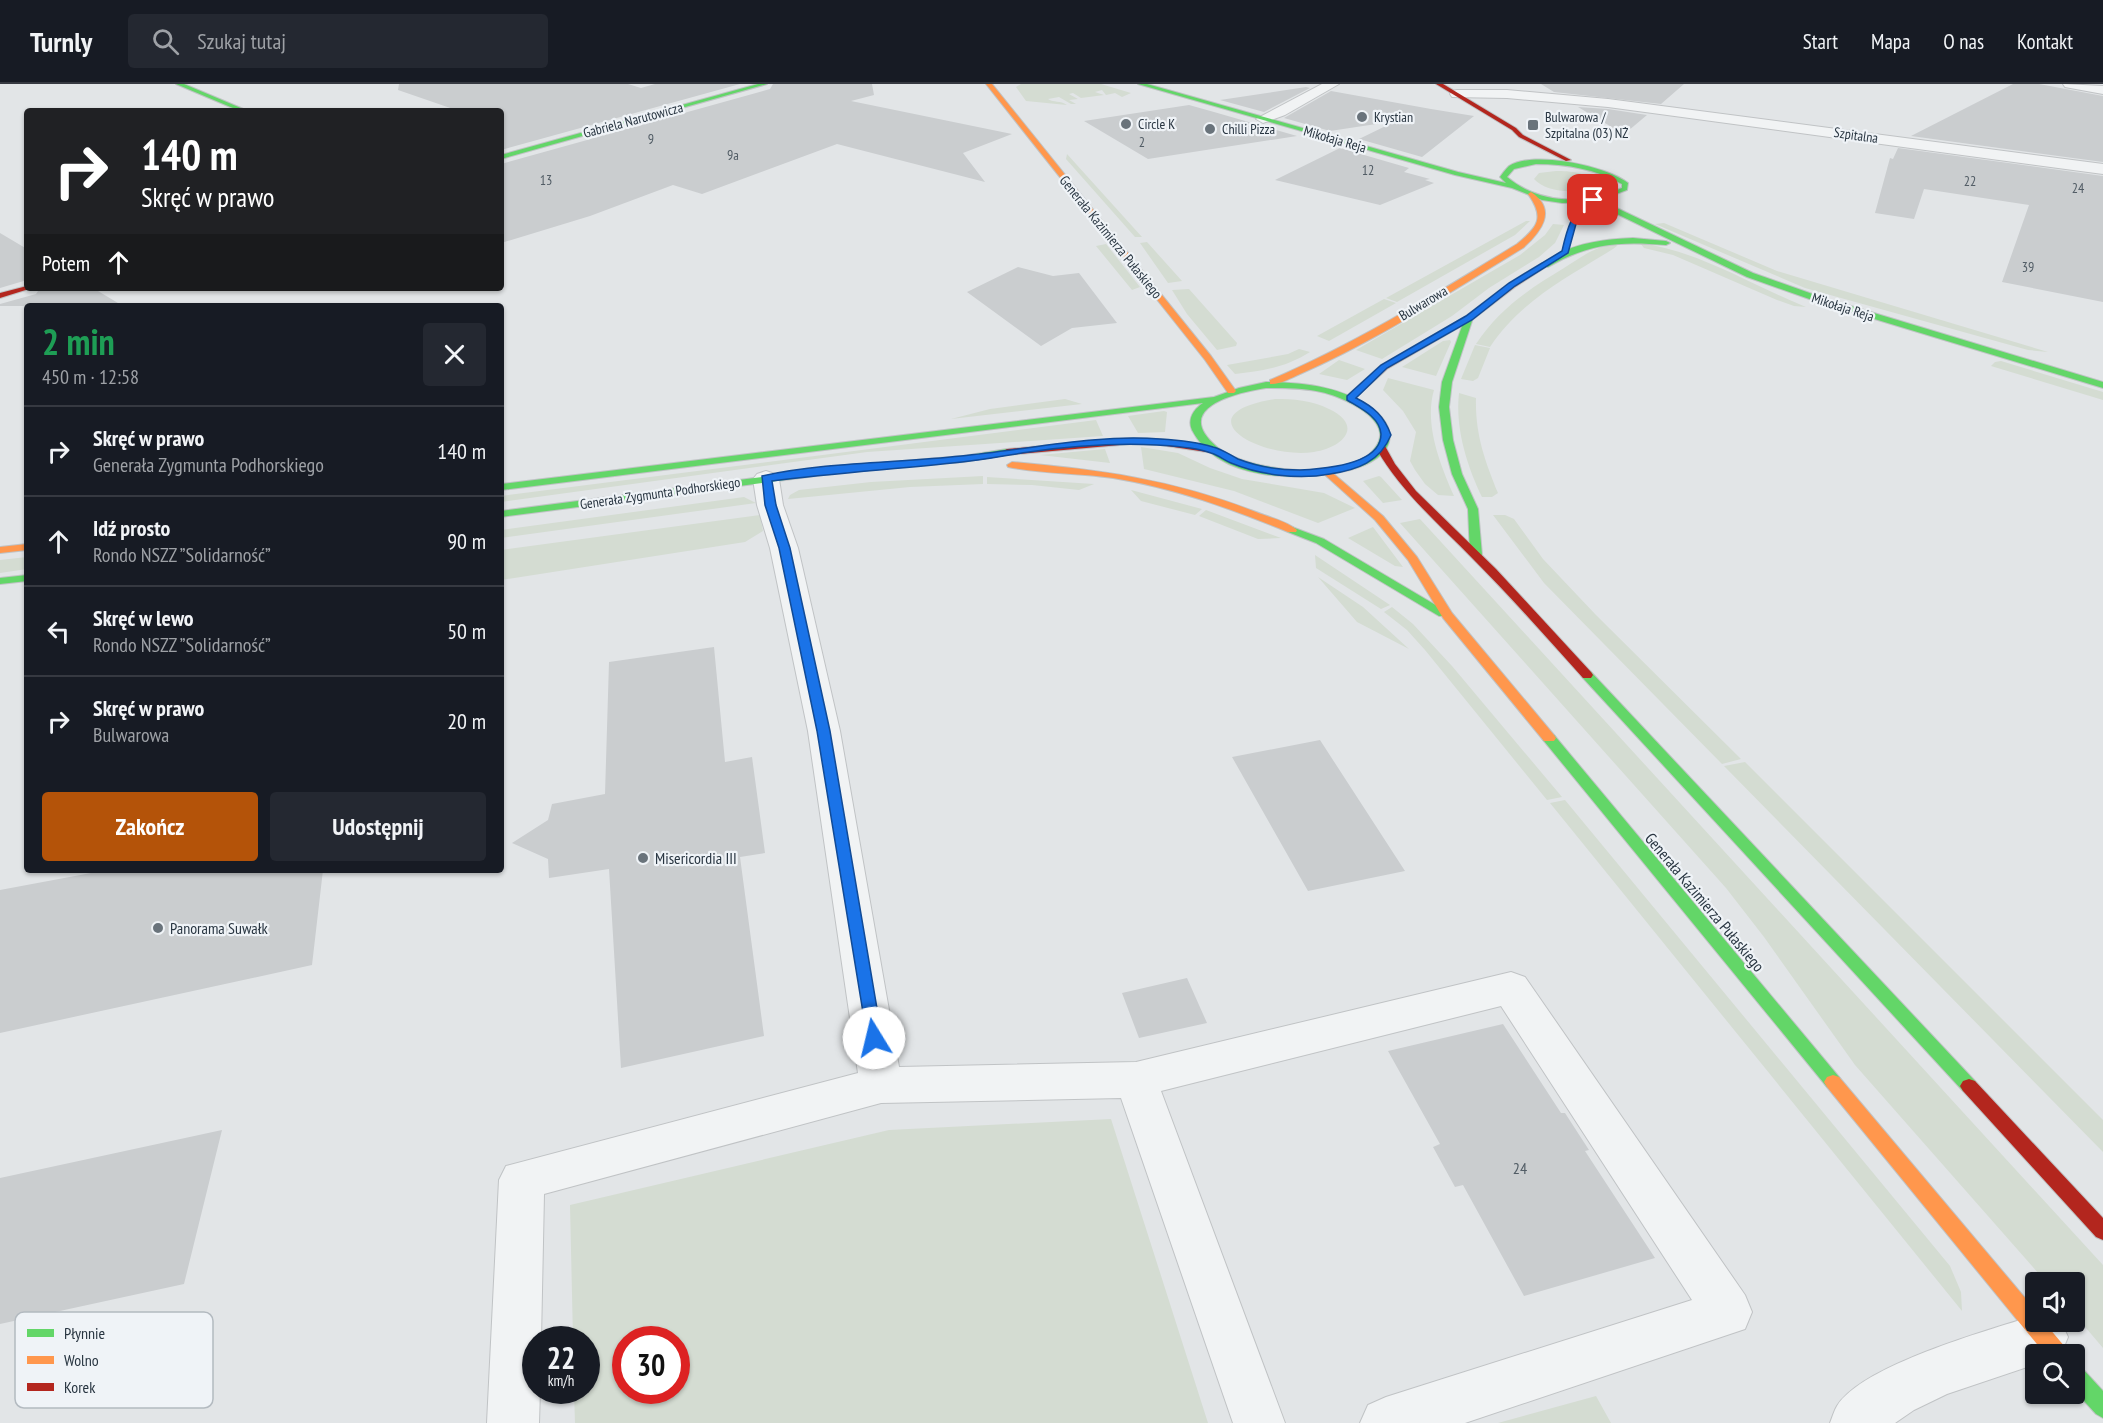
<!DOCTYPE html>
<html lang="pl">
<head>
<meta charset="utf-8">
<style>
  :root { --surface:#171b24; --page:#242831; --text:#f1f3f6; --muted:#9ea1a6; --line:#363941; --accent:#b45309 }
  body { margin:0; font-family:"PT Sans Narrow",sans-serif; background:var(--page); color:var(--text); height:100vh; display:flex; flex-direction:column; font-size:22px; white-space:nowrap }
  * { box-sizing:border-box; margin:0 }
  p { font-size:20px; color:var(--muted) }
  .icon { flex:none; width:33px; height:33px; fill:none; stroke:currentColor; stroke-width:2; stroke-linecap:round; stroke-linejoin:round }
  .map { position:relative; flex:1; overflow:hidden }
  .side { position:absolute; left:24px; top:219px; width:480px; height:570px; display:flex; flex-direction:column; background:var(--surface); border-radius:6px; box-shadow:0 2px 4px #0004 }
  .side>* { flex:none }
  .guide { position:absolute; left:24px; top:24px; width:480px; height:183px; border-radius:6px; box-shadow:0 2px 4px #0004; background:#202124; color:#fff; overflow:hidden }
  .controls { position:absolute; left:2025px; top:1188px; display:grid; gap:12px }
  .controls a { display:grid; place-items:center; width:60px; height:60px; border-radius:6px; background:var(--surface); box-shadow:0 2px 4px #0004; font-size:30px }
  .speed { position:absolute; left:522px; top:1242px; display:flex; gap:12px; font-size:30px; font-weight:700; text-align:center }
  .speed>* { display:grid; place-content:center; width:78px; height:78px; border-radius:50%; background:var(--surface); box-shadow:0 2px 4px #0004; line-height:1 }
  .speed small { font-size:15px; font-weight:400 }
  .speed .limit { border:9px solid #d22; background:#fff; color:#111 }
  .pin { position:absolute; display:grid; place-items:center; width:51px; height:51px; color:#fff; margin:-26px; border-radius:12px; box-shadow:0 3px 9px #0006 }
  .me { position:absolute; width:66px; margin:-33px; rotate:351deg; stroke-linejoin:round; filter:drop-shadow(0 0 4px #0008) }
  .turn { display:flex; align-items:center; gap:21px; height:126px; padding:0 18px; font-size:27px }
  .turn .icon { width:78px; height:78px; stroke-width:2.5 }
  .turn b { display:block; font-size:42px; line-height:51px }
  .then { display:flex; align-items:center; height:57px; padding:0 18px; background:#0003; gap:12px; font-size:22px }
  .round { display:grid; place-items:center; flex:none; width:63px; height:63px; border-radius:6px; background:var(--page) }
  .summary { display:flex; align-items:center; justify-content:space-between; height:102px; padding:0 18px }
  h1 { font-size:36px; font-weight:700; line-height:45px; color:#1e9e55 }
  .primary-button { display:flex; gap:12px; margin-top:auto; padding:12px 18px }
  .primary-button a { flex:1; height:69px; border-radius:6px; background:var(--accent); color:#fff; font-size:24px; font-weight:700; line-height:69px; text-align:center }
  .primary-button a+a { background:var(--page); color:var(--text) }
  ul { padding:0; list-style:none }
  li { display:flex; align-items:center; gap:18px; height:90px; padding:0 18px; border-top:2px solid var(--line) }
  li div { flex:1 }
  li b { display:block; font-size:22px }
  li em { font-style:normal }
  header { display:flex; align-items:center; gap:36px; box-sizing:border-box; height:84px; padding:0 30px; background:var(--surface); border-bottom:2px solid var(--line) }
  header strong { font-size:28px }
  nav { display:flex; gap:33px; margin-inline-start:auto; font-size:21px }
  .search { width:420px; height:54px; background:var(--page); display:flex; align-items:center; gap:15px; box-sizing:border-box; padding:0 21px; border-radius:6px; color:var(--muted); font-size:22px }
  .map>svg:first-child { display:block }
  .green { fill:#d4dcd2; fill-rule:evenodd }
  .building { fill:#cacdcf }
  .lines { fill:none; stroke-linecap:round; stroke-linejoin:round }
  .street-casing { stroke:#c0c3c5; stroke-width:2 }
  .fast-casing { stroke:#c0c3c5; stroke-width:2 }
  .slow-casing { stroke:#c0c3c5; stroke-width:2 }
  .jam-casing { stroke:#c0c3c5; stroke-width:2 }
  .street { fill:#f1f3f4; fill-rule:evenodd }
  .fast { fill:#63d668; fill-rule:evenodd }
  .slow { fill:#ff974d; fill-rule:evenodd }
  .jam { fill:#b3261e; fill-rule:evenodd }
  .route { fill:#1a73e8; stroke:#114b97; stroke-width:1.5 }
  .poi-dot { fill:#69737b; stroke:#eff3f7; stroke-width:2 }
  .labels { text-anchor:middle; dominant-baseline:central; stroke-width:4.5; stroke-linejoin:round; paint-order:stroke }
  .far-poi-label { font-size:14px; fill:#283541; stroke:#eff3f7; text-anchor:start }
  .far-street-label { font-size:14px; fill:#283541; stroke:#eff3f7 }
  .number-label { font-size:14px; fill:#515c65 }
  .poi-label { font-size:16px; fill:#283541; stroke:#eff3f7; text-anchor:start }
  .street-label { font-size:16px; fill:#283541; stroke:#eff3f7 }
  .near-number-label { font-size:16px; fill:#515c65 }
  .key { fill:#eff3f7; stroke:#b3bac0; stroke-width:1.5 }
  .key-label { font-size:16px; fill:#283541 }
</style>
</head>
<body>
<header>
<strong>Turnly</strong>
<div class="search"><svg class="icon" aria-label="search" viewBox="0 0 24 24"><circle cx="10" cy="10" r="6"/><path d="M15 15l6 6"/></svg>Szukaj tutaj</div>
<nav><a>Start</a><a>Mapa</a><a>O nas</a><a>Kontakt</a></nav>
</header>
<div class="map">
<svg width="2103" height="1339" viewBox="0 0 2103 1339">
  <rect width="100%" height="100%" fill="#e2e5e7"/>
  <!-- green -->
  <path class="green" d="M1021,0H1101L1131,9L1122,13L1115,9L1106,11L1102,6L1095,8L1104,11L1081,14L1073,9L1069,10L1078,15L1069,16L1076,20H1071L1059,13L1048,15C1054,19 1060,16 1067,21L1026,17L1016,3Z
    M1067,70L1142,153H1135L1066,75Z
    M1556,87C1569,87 1591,88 1596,101C1581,111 1546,109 1534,95L1539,89Z
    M1526,137H1530L1515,151L1397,218L1386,214Z
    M1664,139L1777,187L2048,268L2028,266L1805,204L1655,140Z
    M1553,140L1564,141L1555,159L1539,173L1489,204L1452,232L1382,275L1356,266L1520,171L1545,151Z
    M1147,158L1182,197L1168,199L1140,159Z
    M1615,159L1617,162L1613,165C1568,193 1520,217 1490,263L1476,260C1499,225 1529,205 1564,184C1581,173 1595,163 1615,159Z
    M1640,159C1699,167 1751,201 1806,223L1794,222L1777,216L1673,171L1644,164Z
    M1106,160L1140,203L1132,206L1096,162Z
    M1189,205L1237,259L1236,262L1217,266L1187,230L1172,206Z
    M1384,215L1396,219L1329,257L1317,252Z
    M1450,256L1451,258L1436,292L1402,283L1443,257Z
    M1475,261L1490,264L1478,294L1473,297L1461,295Z
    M1299,265L1310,268C1286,283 1264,287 1235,290L1227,281L1288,270Z
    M1339,276L1365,285L1347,296L1319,290Z
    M2001,277L2103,308V316L1991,282L1995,278Z
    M1388,294L1434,306C1424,340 1440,380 1454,412L1438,411L1425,400L1415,386L1410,377L1416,348L1403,327L1383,306Z
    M1459,309L1476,314C1475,350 1485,377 1498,409L1492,413H1482C1467,382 1455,344 1459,309Z
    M1065,315L1082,320L951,335L990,325Z
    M1275,315C1293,315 1312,316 1329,325C1365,342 1342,364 1314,368C1259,376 1181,330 1275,315Z
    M1164,327L1167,328L1165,348L1138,349L1128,332Z
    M1096,336L1103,352L867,368L501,418V412Z
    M1141,363L1178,369L1210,384L1242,395L1324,409L1355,424L1318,439L1234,407L1144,385Z
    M1105,365L1110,379L1040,371Z
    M983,392V400L910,403L788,415L790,411L799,406L871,398Z
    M1379,392L1381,393L1402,416L1383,419L1363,397Z
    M987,393L1094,400L1079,406L1032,401L987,400Z
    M1131,406L1202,425L1195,431L1141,417Z
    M744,413L756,419L501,454V446Z
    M1206,426L1281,454L1258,455L1199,432Z
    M760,431L763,447L745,458L501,496V466Z
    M1493,431H1505L1514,435L1543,475L1596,531L1741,675L1722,680L1544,499Z
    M1420,435L2103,1181V1264L2075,1231L2074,1198H2046L1855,981L1764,853L1726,804L1400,439Z
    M1373,443L1403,483L1395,482L1348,454Z
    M1315,471L1390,521L1381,525L1316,484Z
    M27,473V485L0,489V476Z
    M1318,493L1363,523L1409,565L1357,538Z
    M1392,523L1413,540L1452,582L1562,713L1547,716L1425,566L1407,546L1384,528Z
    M1745,678L2103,1036V1068L1724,682Z
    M1565,716L1950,1182L1961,1208L1962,1227L1550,719Z
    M1111,1035L1208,1339H575L574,1307L586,1306V1256L573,1255L570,1121L889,1046ZM626,1256H676V1306H626Z
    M1596,1312L1611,1339H1498Z"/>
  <!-- building -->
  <path class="building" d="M399,0H628L641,4L655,0H740L501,66V27H459L398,6Z
    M773,0H872L874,11L851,17L1012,50L963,69L985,98L837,60L702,110L673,101L590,132L501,159V80L770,5Z
    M1541,0H1684L1661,20L1554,8Z
    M2013,0H2039L2103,12V78L1911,52Z
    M1306,3L1310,4L1264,28L1220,16Z
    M1331,7L1431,25L1474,32L1422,73L1359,55L1396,37L1330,47L1284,34Z
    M1189,21L1214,28L1297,52L1148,75L1084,37Z
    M1578,23L1608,25L1647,31L1628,47L1615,45Z
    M1340,64L1409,84L1404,88L1430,95L1425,96L1434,99L1380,121L1275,96Z
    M1898,64L2103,92V218L2002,198L2029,121L1924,105L1914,135L1875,129L1890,74L1893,75Z
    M0,149L27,165V196L0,204Z
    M1018,183L1053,192L1079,189L1117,239L1072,244L1041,262L967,208Z
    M40,204H93L123,222H0V220L36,210Z
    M714,563L725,678L752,673L765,769L740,773L764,952L621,984L609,785L549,794L548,775L512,759L548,736L552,720L605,710L609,578Z
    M1320,656L1405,787L1308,807L1232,673Z
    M107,786H323L312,881L0,949V806Z
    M1187,894L1207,939L1139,954L1122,909Z
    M1503,940L1561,1029H1565L1589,1066L1585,1067L1655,1174L1524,1212L1463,1101L1455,1103L1433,1063L1440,1060L1388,967Z
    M222,1046L184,1200L0,1240V1094Z"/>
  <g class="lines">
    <defs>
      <path id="street" d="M1322,0H1339L1285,31L1263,39L1256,35Z
        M2063,0L2103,2V10L2065,3Z
        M1457,6H1507L1608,15L2103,80V90L1608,23L1507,14L1452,13L1450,10L1452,7Z
        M766,387L775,390L779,395L783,421L798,464L840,647L899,983L1136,978L1511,888L1525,893L1745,1211L1752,1228L1745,1245L1465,1339H1360L1368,1321L1386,1313L1692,1216L1501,922L1161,1007L1285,1339H1233L1121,1014L881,1019L544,1110L541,1256H536V1306H540L539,1339H487L499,1096L506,1082L858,989L808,647L770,464L757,421L753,395L757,390Z
        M2036,1231V1238H2061L2068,1253L2061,1270H2036V1280L1947,1310L1914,1326L1895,1339H1830C1832,1334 1834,1327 1837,1322C1862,1281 1989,1246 2036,1231Z"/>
      <path id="fast" d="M176,0H184L248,27H240Z
        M758,0H767L501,75V71Z
        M1138,0H1147L1458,88L1506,99L1500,93C1502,90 1506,85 1509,82C1533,66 1607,82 1628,99L1627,106L1600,116L1753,189L1821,213L2103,298V304L1815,217L1747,193L1592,118L1562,119L1542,116L1512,104L1455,91ZM1536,80C1567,80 1595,85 1622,100V104C1584,121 1539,120 1507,93L1514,85Z
        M1633,154L1666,157L1670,159L1666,161C1620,157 1589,159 1548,183L1541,181C1566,160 1602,155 1633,154Z
        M1469,231L1473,234L1452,298L1449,323L1453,356L1462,390L1478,425L1482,471L1476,474L1470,471L1468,425L1452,390L1443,356L1439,323L1442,298L1465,234Z
        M1266,298C1304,299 1343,302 1374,326C1384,334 1392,345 1389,358C1384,374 1365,382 1350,386C1301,398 1219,398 1192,346C1187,335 1194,325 1203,319L501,406V400L1214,313L1239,304ZM1266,304C1284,304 1303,304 1321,308C1341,312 1397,336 1375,364C1349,399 1247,388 1217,363C1171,324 1235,309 1266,304Z
        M1007,365L1011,366V370L963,378L854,387L501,433V427L854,381L963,372Z
        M1292,443L1324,455L1449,529L1447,532H1439L1316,459L1288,448V444Z
        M27,491V497L0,500V494Z
        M1587,587L1591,588L1975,997L1978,1002L1975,1007L1969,1009L1963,1007L1583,594L1581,591L1583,588Z
        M1549,650L1554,651L1839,993L1842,998L1839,1003L1833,1005L1827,1003L1544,657L1542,654Z
        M2074,1280L2081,1283L2103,1307V1334L2096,1330L2074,1306Z"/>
      <path id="slow" d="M986,0H992L1211,272L1236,307L1234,309H1228L1205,276Z
        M1531,108C1558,126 1541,148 1523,164C1450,208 1378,256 1300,290C1291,294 1279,301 1270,300V296C1357,259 1437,209 1517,160C1538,143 1545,134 1528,110Z
        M1542,179L1549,181L1515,203L1472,236L1387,285L1353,316H1347V312L1381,281L1466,232L1509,199Z
        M1012,378C1101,386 1171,395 1256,428C1268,433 1287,437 1297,446L1296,448H1288C1232,425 1174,404 1113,394C1079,389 1042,390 1008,383L1007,381Z
        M1328,385L1383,432L1417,473L1452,529L1554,651L1556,654L1554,657H1544L1443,534L1408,476L1375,436L1324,390V386Z
        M27,460V466L0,469V463Z
        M1833,991L1839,993L2036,1227V1238H2044L2065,1263L2068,1270H2045L1827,1003L1824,998L1827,993Z"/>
      <path id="jam" d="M1436,0H1443L1516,44L1523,51L1571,76L1566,77L1519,53L1512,46Z
        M27,202V204H32L0,214V209Z
        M1131,354L1160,355L1213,363L1218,366L1213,369L1160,361L1131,360L1007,371L1002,368L1007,365Z
        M1381,361L1385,362L1395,380L1416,407L1496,485L1591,588L1593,591L1591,594H1583C1547,554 1511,513 1473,475C1438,439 1401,408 1376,364Z
        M1969,995L1975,997L2103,1134V1156L2096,1153L1963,1007L1960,1002L1963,997Z"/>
    </defs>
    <!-- street casing -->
    <use href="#street" class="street-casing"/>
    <!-- fast casing -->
    <use href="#fast" class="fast-casing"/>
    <!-- slow casing -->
    <use href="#slow" class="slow-casing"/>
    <!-- jam casing -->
    <use href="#jam" class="jam-casing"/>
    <!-- street -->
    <use href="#street" class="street"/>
    <!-- fast -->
    <use href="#fast" class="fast"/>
    <!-- slow -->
    <use href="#slow" class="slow"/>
    <!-- jam -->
    <use href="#jam" class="jam"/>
  </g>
  <!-- route -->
  <path class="route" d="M1591,115L1597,116L1584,126L1576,140L1568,169L1515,202L1472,236L1387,284L1356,314C1374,323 1384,332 1391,351C1380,378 1357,386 1330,390C1298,396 1260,391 1231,379C1224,376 1218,371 1211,369C1196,363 1173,362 1157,361C1115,359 1071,362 1029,368C1007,371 985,376 962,378C898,385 835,389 772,397L776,421L790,464L830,647L882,954L880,959L874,961L868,959L817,647L779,464L765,421L762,392C825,378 896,379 961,372C1027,366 1093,350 1160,355C1177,356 1197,358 1213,363C1222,365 1230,371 1238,375C1256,382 1280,386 1300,386C1321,385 1381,381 1381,350C1380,333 1360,324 1347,316V312L1381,281L1466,232L1509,199L1562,167C1567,145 1571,128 1591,115Z"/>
  <!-- markers -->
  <g class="poi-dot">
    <circle cx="1362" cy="33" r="6"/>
    <circle cx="1126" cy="40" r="6"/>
    <rect x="1527" y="35" width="12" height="12" rx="3"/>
    <circle cx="1210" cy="45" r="6"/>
    <circle cx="643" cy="774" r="6"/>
    <circle cx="158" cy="844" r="6"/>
  </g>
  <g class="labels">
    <!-- far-poi labels -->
    <g class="far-poi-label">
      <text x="1374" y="33">Krystian</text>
      <text x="1545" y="33">Bulwarowa /<tspan x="1545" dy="16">Szpitalna (03) NŻ</tspan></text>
      <text x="1138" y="40">Circle K</text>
      <text x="1222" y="45">Chilli Pizza</text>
    </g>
    <!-- far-street labels -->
    <g class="far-street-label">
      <text transform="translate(633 36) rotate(-15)">Gabriela Narutowicza</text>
      <text transform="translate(1856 51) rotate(8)">Szpitalna</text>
      <text transform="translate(1335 55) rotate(16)">Mikołaja Reja</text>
      <text transform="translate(1111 153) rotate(51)">Generała Kazimierza Pułaskiego</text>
      <text transform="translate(1423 219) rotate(-31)">Bulwarowa</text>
      <text transform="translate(1843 223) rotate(18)">Mikołaja Reja</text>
      <text transform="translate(660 409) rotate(-8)">Generała Zygmunta Podhorskiego</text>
    </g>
    <!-- number labels -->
    <g class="number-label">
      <text x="651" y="55">9</text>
      <text x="1142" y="58">2</text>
      <text x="733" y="71">9a</text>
      <text x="1368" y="86">12</text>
      <text x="546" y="96">13</text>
      <text x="1970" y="97">22</text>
      <text x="2078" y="104">24</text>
      <text x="2028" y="183">39</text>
    </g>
    <!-- poi labels -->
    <g class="poi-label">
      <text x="655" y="774">Misericordia III</text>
      <text x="170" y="844">Panorama Suwałk</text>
    </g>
    <!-- street labels -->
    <g class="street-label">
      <text transform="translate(1705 818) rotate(50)">Generała Kazimierza Pułaskiego</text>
    </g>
    <!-- near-number labels -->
    <g class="near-number-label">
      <text x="1520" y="1084">24</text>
    </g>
  </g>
  <!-- legend -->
  <rect x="15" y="1228" width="198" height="96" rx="9" class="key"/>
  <rect x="27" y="1245" width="27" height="8" fill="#63d668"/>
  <rect x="27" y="1272" width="27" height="8" fill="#ff974d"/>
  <rect x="27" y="1299" width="27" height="8" fill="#b3261e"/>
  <g class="key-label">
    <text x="64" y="1255">Płynnie</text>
    <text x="64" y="1282">Wolno</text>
    <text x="64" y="1309">Korek</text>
  </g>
</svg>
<div class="controls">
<a><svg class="icon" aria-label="sound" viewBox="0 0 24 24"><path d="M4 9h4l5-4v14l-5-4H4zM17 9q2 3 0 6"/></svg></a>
<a><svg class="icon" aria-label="search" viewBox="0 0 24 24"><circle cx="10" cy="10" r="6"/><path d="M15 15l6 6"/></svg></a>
</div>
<div class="speed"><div>22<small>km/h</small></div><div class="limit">30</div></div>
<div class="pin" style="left:1593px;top:116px;background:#d93025"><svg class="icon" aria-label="arrive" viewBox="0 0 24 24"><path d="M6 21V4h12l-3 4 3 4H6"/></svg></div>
<svg class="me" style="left:874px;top:954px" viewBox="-20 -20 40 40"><circle r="19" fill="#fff"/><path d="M0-13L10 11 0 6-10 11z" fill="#1a73e8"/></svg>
<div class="guide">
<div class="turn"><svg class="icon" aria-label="right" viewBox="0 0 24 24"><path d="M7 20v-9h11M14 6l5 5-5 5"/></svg><div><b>140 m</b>Skręć w prawo</div></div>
<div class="then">Potem<svg class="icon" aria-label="ahead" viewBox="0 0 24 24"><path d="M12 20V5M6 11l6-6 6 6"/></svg></div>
</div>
<section class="side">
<div class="summary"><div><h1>2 min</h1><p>450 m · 12:58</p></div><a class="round"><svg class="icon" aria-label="close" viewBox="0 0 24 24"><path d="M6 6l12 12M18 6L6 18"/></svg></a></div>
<ul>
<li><svg class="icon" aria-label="right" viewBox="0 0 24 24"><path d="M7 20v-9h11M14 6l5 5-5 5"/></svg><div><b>Skręć w prawo</b><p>Generała Zygmunta Podhorskiego</p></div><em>140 m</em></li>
<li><svg class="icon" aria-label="ahead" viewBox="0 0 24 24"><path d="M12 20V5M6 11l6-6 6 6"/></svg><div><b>Idź prosto</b><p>Rondo NSZZ ”Solidarność”</p></div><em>90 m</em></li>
<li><svg class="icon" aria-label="left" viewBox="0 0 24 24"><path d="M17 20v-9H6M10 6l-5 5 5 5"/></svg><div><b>Skręć w lewo</b><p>Rondo NSZZ ”Solidarność”</p></div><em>50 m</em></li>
<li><svg class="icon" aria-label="right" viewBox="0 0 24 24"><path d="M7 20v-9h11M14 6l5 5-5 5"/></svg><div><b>Skręć w prawo</b><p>Bulwarowa</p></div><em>20 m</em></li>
</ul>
<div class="primary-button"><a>Zakończ</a><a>Udostępnij</a></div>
</section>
</div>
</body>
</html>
